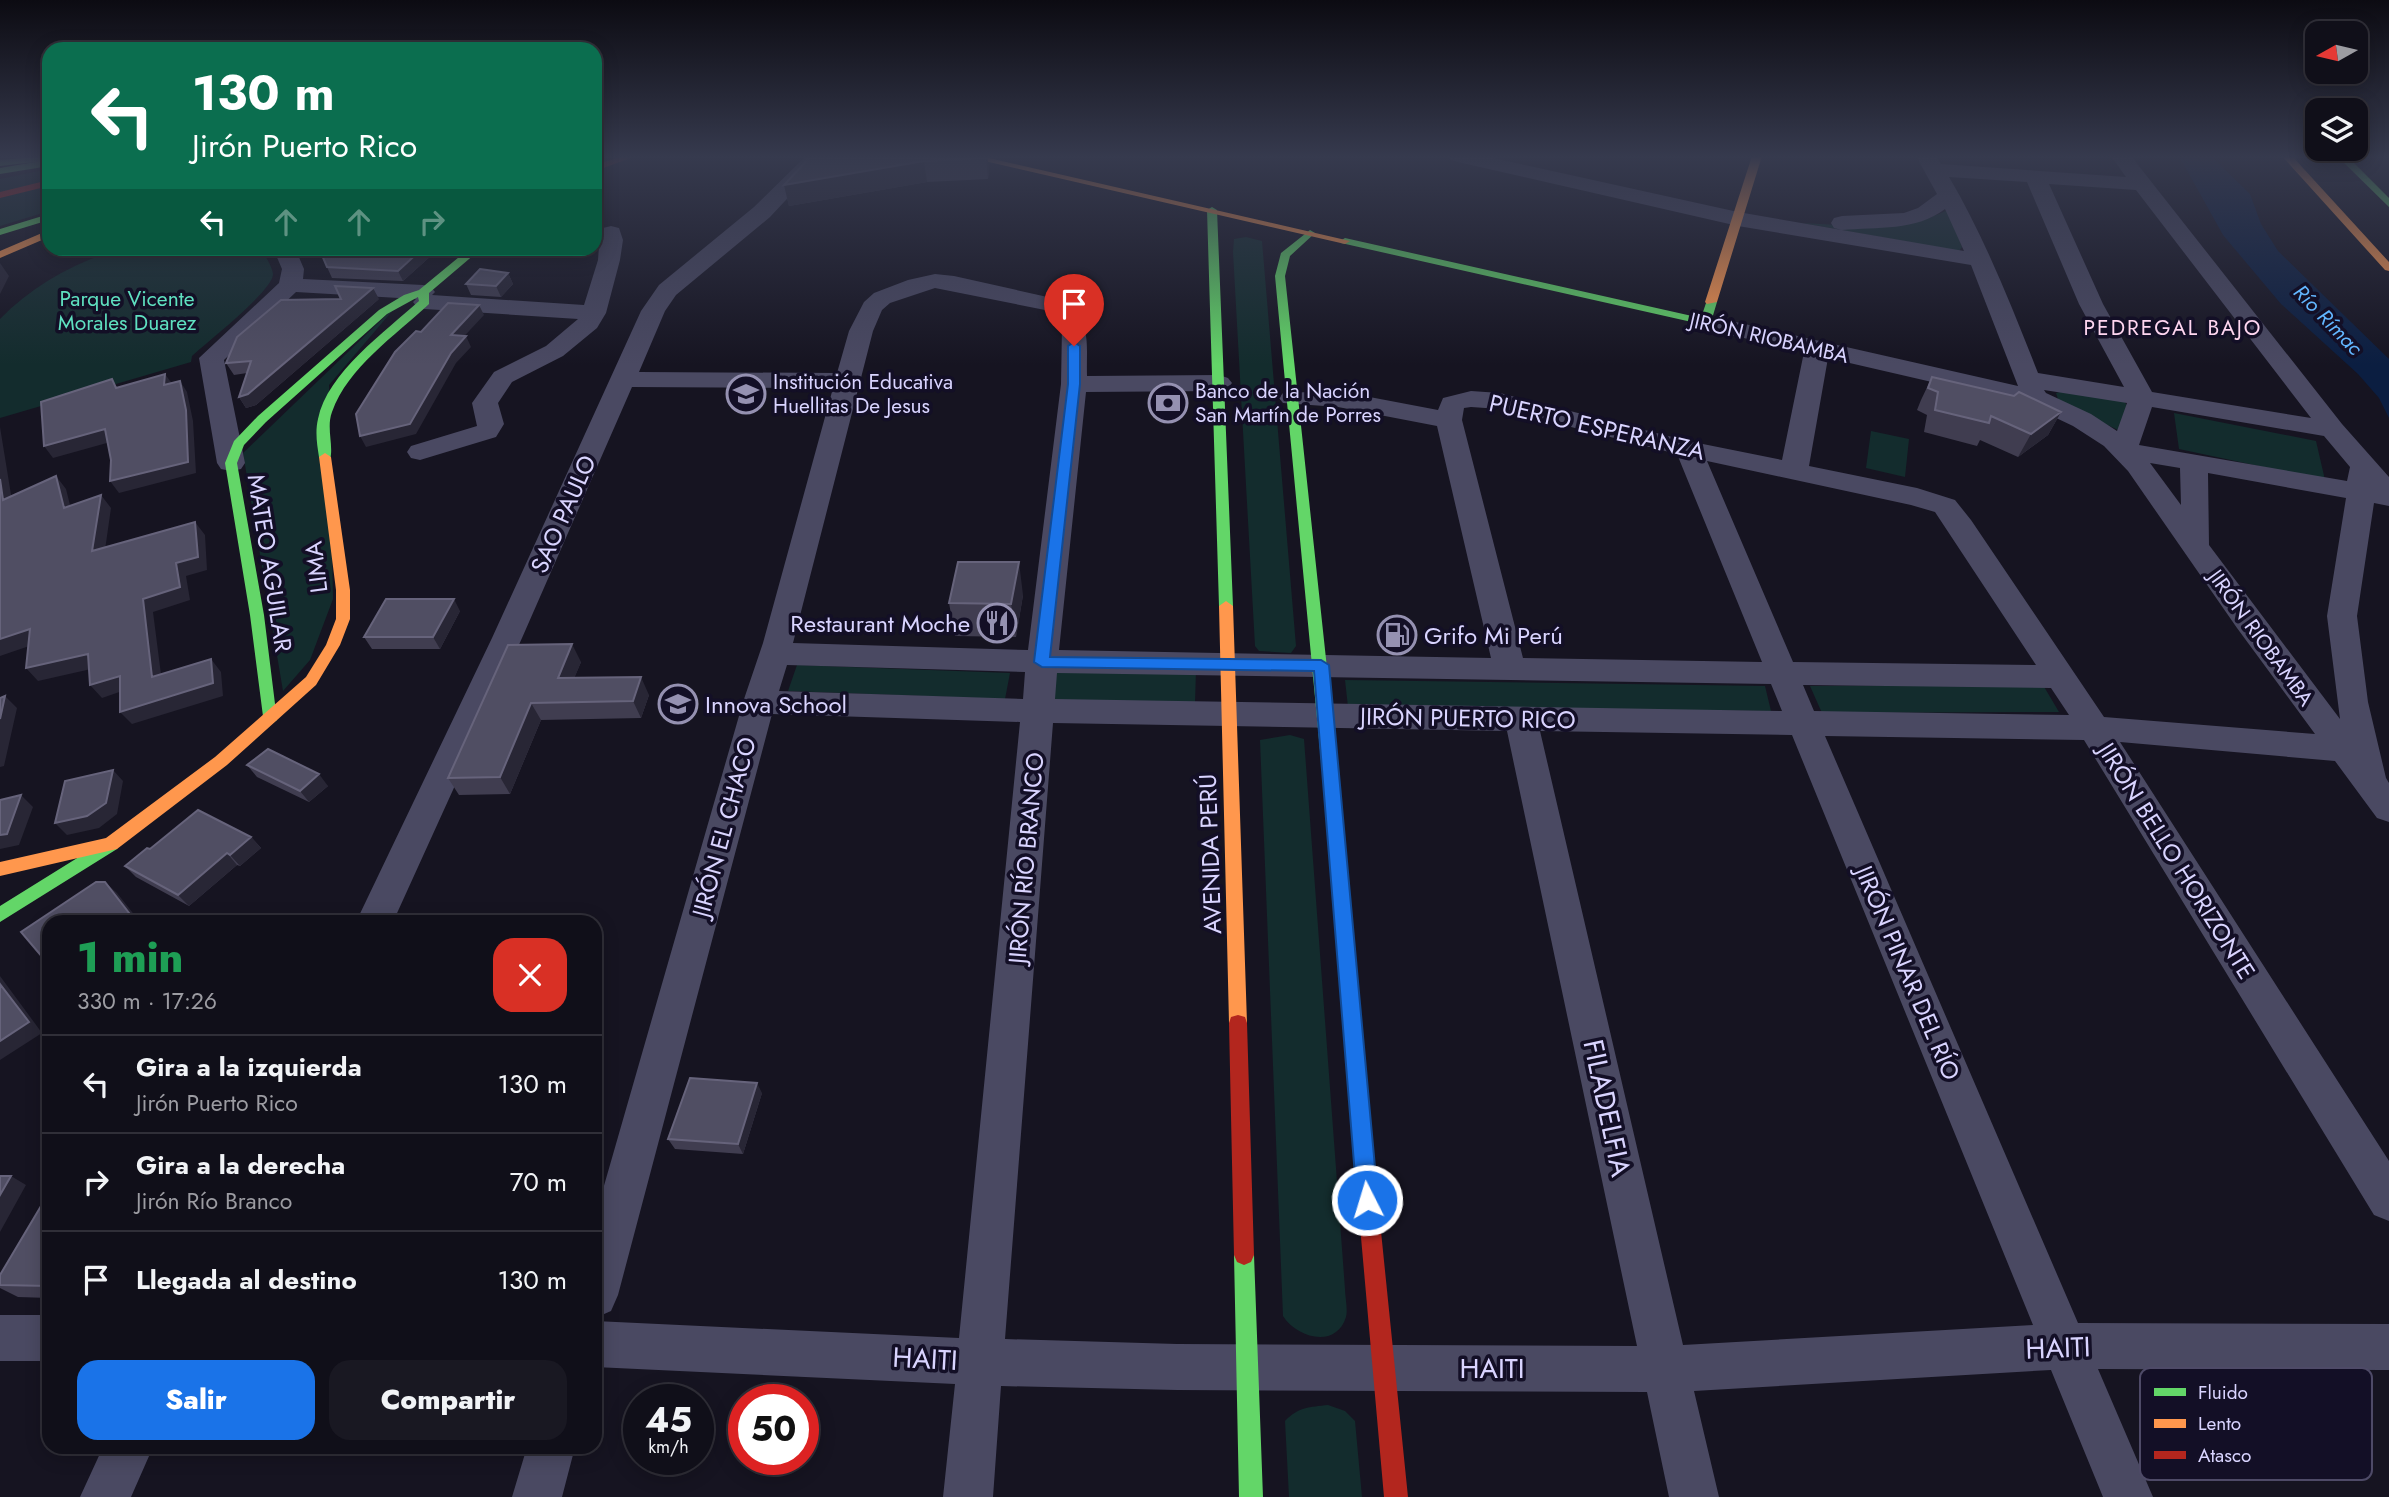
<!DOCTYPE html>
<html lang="es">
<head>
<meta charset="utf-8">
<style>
  :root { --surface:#100f19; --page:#191822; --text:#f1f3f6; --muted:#9c9ca2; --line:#302f38; --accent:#1a73e8 }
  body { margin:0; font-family:Jost,sans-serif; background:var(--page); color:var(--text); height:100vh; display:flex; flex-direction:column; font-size:26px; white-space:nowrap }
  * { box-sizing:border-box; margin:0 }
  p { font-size:23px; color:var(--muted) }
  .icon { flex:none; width:38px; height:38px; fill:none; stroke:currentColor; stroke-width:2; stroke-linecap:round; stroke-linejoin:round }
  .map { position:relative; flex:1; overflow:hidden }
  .details { position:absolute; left:42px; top:915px; width:560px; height:539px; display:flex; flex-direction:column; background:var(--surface); border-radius:21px; box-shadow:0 4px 18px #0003,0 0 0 2px var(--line) }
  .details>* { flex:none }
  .banner { position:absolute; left:42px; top:42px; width:560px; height:214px; border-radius:21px; box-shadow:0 4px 18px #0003,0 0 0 2px var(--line); background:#0b6e4f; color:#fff; overflow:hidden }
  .needle { width:46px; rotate:262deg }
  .buttons { position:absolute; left:2305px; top:21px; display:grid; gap:14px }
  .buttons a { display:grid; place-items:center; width:63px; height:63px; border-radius:14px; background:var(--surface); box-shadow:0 4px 18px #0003,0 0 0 2px var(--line); font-size:35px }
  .speed { position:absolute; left:623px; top:1384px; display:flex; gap:14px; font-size:35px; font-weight:700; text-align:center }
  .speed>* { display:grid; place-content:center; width:91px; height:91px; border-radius:50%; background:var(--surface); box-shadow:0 4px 18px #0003,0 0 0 2px var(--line); line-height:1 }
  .speed small { font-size:18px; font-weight:400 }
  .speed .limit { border:10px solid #d22; background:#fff; color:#111 }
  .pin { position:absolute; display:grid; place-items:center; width:60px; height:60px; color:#fff; margin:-72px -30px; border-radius:50% 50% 50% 0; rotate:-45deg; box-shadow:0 0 7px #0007 }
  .pin .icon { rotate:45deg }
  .me { position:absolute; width:77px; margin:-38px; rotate:355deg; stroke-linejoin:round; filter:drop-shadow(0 0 5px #0008) }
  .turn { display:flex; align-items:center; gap:24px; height:147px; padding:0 35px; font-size:32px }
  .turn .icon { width:91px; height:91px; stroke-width:2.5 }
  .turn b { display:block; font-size:49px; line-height:60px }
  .lanes { display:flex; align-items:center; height:66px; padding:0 35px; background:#0003; justify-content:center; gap:35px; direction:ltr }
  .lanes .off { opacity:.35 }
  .round { display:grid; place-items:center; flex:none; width:74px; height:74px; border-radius:21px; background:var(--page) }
  .headline { display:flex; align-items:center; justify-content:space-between; height:119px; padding:0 35px }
  h1 { font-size:42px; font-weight:800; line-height:52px; color:#1e9e55 }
  .cta { display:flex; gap:14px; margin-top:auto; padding:14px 35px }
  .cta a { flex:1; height:80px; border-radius:21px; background:var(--accent); color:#fff; font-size:28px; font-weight:800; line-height:80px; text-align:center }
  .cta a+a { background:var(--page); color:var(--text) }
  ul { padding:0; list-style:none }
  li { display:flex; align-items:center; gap:21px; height:98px; padding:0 35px; border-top:2px solid var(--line) }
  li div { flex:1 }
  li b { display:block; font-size:26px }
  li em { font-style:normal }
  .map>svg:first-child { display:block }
  .green { fill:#132c2d }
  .water { fill:#0b1e41 }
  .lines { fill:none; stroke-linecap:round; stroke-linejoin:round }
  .street { fill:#4a4962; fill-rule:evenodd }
  .fast { fill:#63d668; fill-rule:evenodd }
  .slow { fill:#ff974d; fill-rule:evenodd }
  .jam { fill:#b3261e; fill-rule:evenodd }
  .wall { fill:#403d50 }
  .shaded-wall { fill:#282635 }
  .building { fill:#504e63; stroke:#66637b; stroke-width:2 }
  .route { fill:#1a73e8; stroke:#114b97; stroke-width:2 }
  .labels { text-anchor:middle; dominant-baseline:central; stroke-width:7; stroke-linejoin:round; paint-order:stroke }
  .far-park-label { font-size:21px; fill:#5fe0c0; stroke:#130f26 }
  .far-water-label { font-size:21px; font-style:italic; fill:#62b6ff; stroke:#130f26 }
  .far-neighbourhood-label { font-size:21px; letter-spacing:2px; fill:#ffd6f0; stroke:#130f26 }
  .far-street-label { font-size:21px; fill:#d9d4ff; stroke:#130f26 }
  .far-poi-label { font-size:21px; fill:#d9d4ff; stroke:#130f26; text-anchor:start }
  .street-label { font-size:24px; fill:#d9d4ff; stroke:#130f26 }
  .poi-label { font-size:24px; fill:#d9d4ff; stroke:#130f26; text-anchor:start }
  .near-street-label { font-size:28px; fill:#d9d4ff; stroke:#130f26 }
  .key { fill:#130f26; stroke:#4e4a67; stroke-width:2 }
  .key-label { font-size:19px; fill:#d9d4ff }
</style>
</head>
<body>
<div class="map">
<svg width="2389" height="1497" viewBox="0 0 2389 1497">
  <rect width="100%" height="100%" fill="#161421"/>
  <!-- green -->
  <path class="green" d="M49,169V211L0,226V179Z
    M1946,211L1950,214L1962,247L1959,251L1802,223L1858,226L1924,220Z
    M1246,237L1262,241L1296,646L1291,653L1259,651L1255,646L1233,252L1234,239Z
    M118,249H262C265,256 272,266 273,274C274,290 206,343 192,356L191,362L0,418V319C32,286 74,263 118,249Z
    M399,303L329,385L333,599L310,660L283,691L243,453Z
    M2072,389L2124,400L2129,410L2118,430L2059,402L2056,393Z
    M2174,413L2316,441L2325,480L2179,449Z
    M1871,431L1909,439L1905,477L1866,468Z
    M797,665L1010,673L1005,699L788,691Z
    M1057,669L1196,670L1195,703L1053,700Z
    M1345,680L1765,686L1771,711L1348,707Z
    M2043,685L2059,712L1822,713L1810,686Z
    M1290,735L1304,739L1345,1289C1345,1297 1348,1309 1346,1317C1336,1349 1297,1338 1283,1316L1260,740Z
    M1328,1405L1345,1411L1355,1421L1362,1497H1289L1285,1421C1298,1407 1310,1407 1328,1405Z"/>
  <!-- water -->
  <path class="water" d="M2179,156H2211L2250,194L2261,224L2278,251L2389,359V418L2379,398L2358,374L2281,304L2223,235Z"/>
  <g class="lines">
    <!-- street -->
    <path class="street" d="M806,156H827L770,217L676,295L665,311L639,372L837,373L849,331L864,302L874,293L908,280L935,274L954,276L1061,300C1093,322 1086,342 1087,376L1219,375L1228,378L1232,383L1228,388L1219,391L1086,392L1059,650L1491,658L1437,426L1338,407L1283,403L1279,398L1283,393L1338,391L1438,410L1443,398L1471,391L1500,393L1688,441L1782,460L1804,352L1697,327L1693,322L1697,317L1705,315L2018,386L1971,265L1738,226L1458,162L1451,160L1448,156H1484L1738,212L1964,251L1945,209C1917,231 1876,227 1842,230L1834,228L1831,223L1834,218L1842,216L1904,213L1918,208L1937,194L1916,156H1936L1941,164L2126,177L2111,156H2131L2342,424L2389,477V506L2374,503L2357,616L2368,702L2386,778L2389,783V822L2377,818L2335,761L2120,742L2389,1161V1221L2374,1215L2084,740L1825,736L2078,1323L2389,1324V1370L2098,1369L2153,1497H2103L2051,1370L1694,1391L1719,1497H1669L1647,1392L1177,1390L1001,1386L993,1497H943L955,1384L595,1367V1321L959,1338L1020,722L772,714L618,1295L611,1311L595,1318V1217L743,702L763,643L833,388L632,387L522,638L393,922H356L492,638L641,311L659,285L754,207ZM1949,177L2027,182L2079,304L2124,387L2038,373C2012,307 1984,236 1949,177ZM2049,184L2136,190L2311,418L2152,392L2103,304ZM935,288L1045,310L1058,319L1062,327L1061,384L1028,650L793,643L873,331L882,310L890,303ZM1828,358L2027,404L2073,426L2104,446L2128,471L2237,628L2315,734L2104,717L1971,520L1955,500L1917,488L1809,466ZM2044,390L2127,403L2117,431L2091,414L2046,393ZM1471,407L1500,409L1677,454L1762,662L1523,658L1462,420L1464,408ZM2152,407L2324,436L2350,467L2347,481L2139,445ZM1707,461L1911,505L1935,512L2036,665L1793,662ZM2150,463L2180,468L2181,505ZM2208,473L2346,498L2327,616L2340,719L2209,545ZM787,665L1025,672L1023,699L779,691ZM1057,673L1771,684L1782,711L1055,699ZM1803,685L2051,688L2069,715L1814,711ZM1053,723L1507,731L1637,1346L1177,1344L1005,1339ZM1540,731L1792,735L2033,1325L1683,1345Z
      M611,226L619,228L623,240L620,260L606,313L597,328L563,356L512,382L498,403L504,424L496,437L420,460L411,458L407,452L411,446L477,426L472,403L494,372L546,346L578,319L425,309L417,307L413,302L416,299L296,292L224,360L245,463L241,469L231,471L221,469L217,463L199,358L279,283L282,269L273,248H295L304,269L303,279L423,285L431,287L435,292L432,295L584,305L598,260L600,233L603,228Z
      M0,1315H49V1361H0Z
      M103,1447H153L131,1497H80Z
      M527,1447H575L562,1497H512Z"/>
    <!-- fast -->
    <path class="fast" d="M49,156V166L0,174V168L35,162L0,166V160Z
      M2337,156H2347L2389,198V207Z
      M1212,207L1217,210L1233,606L1226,611L1219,606L1207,210Z
      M49,214V220L0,235V229Z
      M1310,230L1315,233L1290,256L1285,276L1338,771L1336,775H1324L1322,771L1275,276L1281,253Z
      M1345,238L1701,318L1707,300L1717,302L1711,322L1705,325L1341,243L1340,241Z
      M470,248H482L429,293V304C395,336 348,367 332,412C326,428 334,445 330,460L325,461L319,457C317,444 315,432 318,419C327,373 386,331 419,301L418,297L387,314L266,422L244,445L237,463L264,615L277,720L269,726L264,724L250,615L225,463L234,441L258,416L379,310L404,295L419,290Z
      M111,837L117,839L119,844L117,849L0,922V906Z
      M1244,1245L1251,1248L1254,1255L1263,1497H1239L1234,1255L1237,1248Z"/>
    <!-- slow -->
    <path class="slow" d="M963,156H980L1350,241L1345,244Z
      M1752,156H1762L1717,302L1707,304L1705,302Z
      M2282,156H2292L2389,262V271L2385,270Z
      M49,230V237L0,258V251Z
      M325,453L331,457L350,590V619L340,645L316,685L227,765L117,849L0,876V862L106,838L215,757L306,677L326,645L336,619V590L319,457Z
      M1226,601L1233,606L1247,1023L1245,1029L1238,1031L1231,1029L1229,1023L1219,606Z
      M1330,765L1336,767L1338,771L1377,1192L1374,1199L1367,1202L1360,1199L1357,1192L1322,771L1324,767Z"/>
    <!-- jam -->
    <path class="jam" d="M622,156H636L595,171V165Z
      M49,180V186L0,198V192Z
      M1238,1015L1245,1017L1247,1023L1254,1255L1251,1262L1244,1265L1237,1262L1234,1255L1229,1023L1231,1017Z
      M1367,1182L1374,1185L1377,1192L1408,1497H1384L1357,1192L1360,1185Z"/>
  </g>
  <!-- wall -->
  <path class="wall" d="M811,156H987L989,170L988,179L927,182L789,206L784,185Z
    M433,254L403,281L332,278L327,267Z
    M508,273L513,284L501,297L471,295L466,284Z
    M379,299L256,405L246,408L239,397L247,373L234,375L226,363Z
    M1932,377L2061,412L2048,435L2018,457L1980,440L1977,446L1924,432L1927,415L1917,410L1921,400Z
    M1023,595L1016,637L955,636L949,603Z
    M460,611L440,649H372L364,637Z
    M508,645L581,662L574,678L649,695L641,718L541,720L510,794L459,795L448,778Z
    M247,765L328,786L309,802L257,777Z
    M251,837L261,848L240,866L237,865L189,906L136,877L125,866L150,849Z
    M762,1093L743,1154L675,1149L668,1139Z
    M49,1201V1298L18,1297L0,1288V1275Z"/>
  <!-- shaded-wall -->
  <path class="shaded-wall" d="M986,156H987L989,170L988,179Z
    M924,161L927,182L789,206L784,185Z
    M423,248H430L433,254L403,281L398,271Z
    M0,263L9,276L0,294Z
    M508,273L513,284L501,297L496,286Z
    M373,288L379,299L256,405L246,408L239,397Z
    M479,305L484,315L456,345L451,335Z
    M466,336L471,347L456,363L416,434L366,447L360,436L451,353Z
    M165,374L173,385H164Z
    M180,381L187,392L193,421L196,473L119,493L110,481Z
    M2061,412L2048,435L2018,457L2031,434Z
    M0,427L14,513L3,500L0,479Z
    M105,429L114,441L53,458L44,446Z
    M56,476L66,489L74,521L64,508Z
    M101,495L111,508L103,564L92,551Z
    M195,522L205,535L207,570L186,576L190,600L153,612L163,690L152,677L143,599L176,563Z
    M1019,562L1023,595L1016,637L1011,604Z
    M454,599L460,611L440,649L433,637Z
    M30,629L41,642L0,656V639Z
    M572,644L581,662L567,696L558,678Z
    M88,654L100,667L38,681L26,668Z
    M211,659L221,672L223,696L132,724L120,712Z
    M120,676L131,688L102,698L90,685Z
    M641,677L649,695L641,718L633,701Z
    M5,696L17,708L4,766L0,767V719Z
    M531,703L541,720L510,794L500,777Z
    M113,770L123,781L117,814L99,828L67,835L55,823Z
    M319,774L328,786L309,802L300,791Z
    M21,795L33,807L19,845L0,849V835Z
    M251,837L261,848L240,866L230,855Z
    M227,853L237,865L189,906L178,895Z
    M105,882L117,893L140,922H135Z
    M0,976L42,1033L0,1060Z
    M757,1083L762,1093L743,1154L738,1144Z
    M11,1176L26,1185L0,1232V1195Z"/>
  <!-- building -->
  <path class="building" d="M811,156H986V158L924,161L784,185Z
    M319,248H423L398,271L327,267Z
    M480,269L508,273L496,286L466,284Z
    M335,286L373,288L248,394L239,397L251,361L226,363L237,337L281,300L341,299Z
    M448,303L479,305L451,335L466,336L451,353L410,424L360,436L356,414L395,352L416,331L421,332Z
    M165,374L164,385L180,381L186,410L188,462L110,481L111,460L105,429L44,446L41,402L112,379L116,388Z
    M1932,377L2014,396L2019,392L2061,412L2031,434L1991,416L1989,423L1935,410L1938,392L1928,388Z
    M56,476L64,508L101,495L92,551L195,522L198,557L176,563L180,587L143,599L152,677L211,659L213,683L120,712V676L90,685L88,654L26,668L30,629L0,639V479L3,500Z
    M958,562H1019L1011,604L949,603Z
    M386,599H454L433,637H364Z
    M572,644L558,678L641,677L633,701L531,703L500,777L448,778L508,645Z
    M5,696L0,719V698Z
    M268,749L319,774L300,791L247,765Z
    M113,770L106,803L87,816L55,823L65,781Z
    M21,795L7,834L0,835V800Z
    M198,810L251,837L230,855L227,853L178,895L125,866L147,848L150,849Z
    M96,882H105L136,922H49V965L21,932Z
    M0,984L29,1022L0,1041Z
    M690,1078L757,1083L738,1144L668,1139Z
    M0,1176H11L0,1195Z
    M44,1201H49V1286L0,1285V1275Z"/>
  <!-- sky -->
  <linearGradient id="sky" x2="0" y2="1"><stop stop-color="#0c0b12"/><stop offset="0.43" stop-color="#363a4e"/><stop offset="1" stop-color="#363a4e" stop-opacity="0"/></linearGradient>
  <rect width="2389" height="365" fill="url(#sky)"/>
  <!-- route -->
  <path class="route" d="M1074,342L1080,346V384L1050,657L1321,660L1329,665L1378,1200L1375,1207L1367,1210L1360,1207L1357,1200L1314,671L1042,667L1034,662L1068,384V346Z"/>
  <!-- icons -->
  <defs>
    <symbol id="school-ring" viewBox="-11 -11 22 22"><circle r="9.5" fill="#130f26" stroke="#9591b1" stroke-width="1.5"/><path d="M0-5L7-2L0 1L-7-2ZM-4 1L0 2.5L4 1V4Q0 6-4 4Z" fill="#9591b1"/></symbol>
    <symbol id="bank-ring" viewBox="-11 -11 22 22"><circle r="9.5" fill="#130f26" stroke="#9591b1" stroke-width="1.5"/><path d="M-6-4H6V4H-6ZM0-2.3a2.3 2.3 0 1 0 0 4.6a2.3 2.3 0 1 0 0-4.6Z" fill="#9591b1"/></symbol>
    <symbol id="restaurant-ring" viewBox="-11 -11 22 22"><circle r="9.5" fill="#130f26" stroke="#9591b1" stroke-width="1.5"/><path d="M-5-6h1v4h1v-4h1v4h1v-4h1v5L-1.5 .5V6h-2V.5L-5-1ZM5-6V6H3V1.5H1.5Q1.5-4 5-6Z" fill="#9591b1"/></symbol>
    <symbol id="fuel-ring" viewBox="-11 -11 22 22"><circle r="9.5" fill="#130f26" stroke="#9591b1" stroke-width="1.5"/><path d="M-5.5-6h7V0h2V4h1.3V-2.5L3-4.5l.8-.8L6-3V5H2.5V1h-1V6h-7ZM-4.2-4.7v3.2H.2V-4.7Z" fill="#9591b1"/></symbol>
  </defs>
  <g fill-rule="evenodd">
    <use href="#school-ring" x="724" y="372" width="44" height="44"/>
    <use href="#bank-ring" x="1146" y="381" width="44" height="44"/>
    <use href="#restaurant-ring" x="975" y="601" width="44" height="44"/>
    <use href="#fuel-ring" x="1375" y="613" width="44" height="44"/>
    <use href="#school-ring" x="656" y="682" width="44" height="44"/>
  </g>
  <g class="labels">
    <!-- far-park labels -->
    <g class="far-park-label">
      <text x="127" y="299">Parque Vicente<tspan x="127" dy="24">Morales Duarez</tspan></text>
    </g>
    <!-- far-water labels -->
    <g class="far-water-label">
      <text transform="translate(2328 320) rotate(46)">Río Rímac</text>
    </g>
    <!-- far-neighbourhood labels -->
    <g class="far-neighbourhood-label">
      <text x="2173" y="328">PEDREGAL BAJO</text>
    </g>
    <!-- far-street labels -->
    <g class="far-street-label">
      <text transform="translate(1769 338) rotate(13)">JIRÓN RIOBAMBA</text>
      <text transform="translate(2261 638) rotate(54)">JIRÓN RIOBAMBA</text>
    </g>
    <!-- far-poi labels -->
    <g class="far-poi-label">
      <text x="773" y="382">Institución Educativa<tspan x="773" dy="24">Huellitas De Jesus</tspan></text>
      <text x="1195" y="391">Banco de la Nación<tspan x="1195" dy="24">San Martín de Porres</tspan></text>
    </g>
    <!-- street labels -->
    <g class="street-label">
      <text transform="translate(1597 427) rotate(13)">PUERTO ESPERANZA</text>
      <text transform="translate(563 514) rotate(-66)">SAO PAULO</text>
      <text transform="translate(270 563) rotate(81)">MATEO AGUILAR</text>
      <text transform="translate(316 567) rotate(-97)">LIMA</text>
      <text transform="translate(1468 718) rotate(1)">JIRÓN PUERTO RICO</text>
      <text transform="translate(724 827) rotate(-75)">JIRÓN EL CHACO</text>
      <text transform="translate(1210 854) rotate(-92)">AVENIDA PERÚ</text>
      <text transform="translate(1026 858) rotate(-85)">JIRÓN RÍO BRANCO</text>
      <text transform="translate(2177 861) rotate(58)">JIRÓN BELLO HORIZONTE</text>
      <text transform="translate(1908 973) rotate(67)">JIRÓN PINAR DEL RÍO</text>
    </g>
    <!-- poi labels -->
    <g class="poi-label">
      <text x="970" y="623" text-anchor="end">Restaurant Moche</text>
      <text x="1424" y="635">Grifo Mi Perú</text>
      <text x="705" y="704">Innova School</text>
    </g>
    <!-- near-street labels -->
    <g class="near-street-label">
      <text transform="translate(1607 1108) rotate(78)">FILADELFIA</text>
      <text transform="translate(2058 1348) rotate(-2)">HAITI</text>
      <text transform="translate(925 1359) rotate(3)">HAITI</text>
      <text x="1492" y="1368">HAITI</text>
    </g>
  </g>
  <!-- legend -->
  <rect x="2140" y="1368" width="232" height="112" rx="10" class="key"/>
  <rect x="2154" y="1388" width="32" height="8" fill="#63d668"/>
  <rect x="2154" y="1419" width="32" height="9" fill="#ff974d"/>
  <rect x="2154" y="1451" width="32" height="8" fill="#b3261e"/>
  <g class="key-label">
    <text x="2198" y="1399">Fluido</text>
    <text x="2198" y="1430">Lento</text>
    <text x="2198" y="1462">Atasco</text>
  </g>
</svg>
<div class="buttons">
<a><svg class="needle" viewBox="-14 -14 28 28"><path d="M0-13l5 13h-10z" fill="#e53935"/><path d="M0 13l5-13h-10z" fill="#9c9ca2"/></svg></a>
<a><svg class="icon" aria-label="layers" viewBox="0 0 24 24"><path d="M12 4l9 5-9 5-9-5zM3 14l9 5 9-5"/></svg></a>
</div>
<div class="speed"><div>45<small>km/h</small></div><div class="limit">50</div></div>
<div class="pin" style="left:1074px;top:346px;background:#d93025"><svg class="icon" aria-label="arrive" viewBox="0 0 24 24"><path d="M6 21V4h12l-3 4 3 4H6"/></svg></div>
<svg class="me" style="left:1367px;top:1200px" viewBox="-20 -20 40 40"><circle r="17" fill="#1a73e8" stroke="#fff" stroke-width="3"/><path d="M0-11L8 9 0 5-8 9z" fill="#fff"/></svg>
<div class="banner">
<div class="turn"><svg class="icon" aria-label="left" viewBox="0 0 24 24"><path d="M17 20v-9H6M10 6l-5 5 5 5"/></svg><div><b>130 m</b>Jirón Puerto Rico</div></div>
<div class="lanes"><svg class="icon" aria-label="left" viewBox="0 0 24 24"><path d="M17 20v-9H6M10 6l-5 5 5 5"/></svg><svg class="icon off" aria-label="ahead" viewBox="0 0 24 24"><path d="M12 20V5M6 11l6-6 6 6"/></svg><svg class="icon off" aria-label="ahead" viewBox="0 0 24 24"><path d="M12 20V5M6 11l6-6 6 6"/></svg><svg class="icon off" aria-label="right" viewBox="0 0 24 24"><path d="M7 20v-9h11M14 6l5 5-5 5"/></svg></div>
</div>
<section class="details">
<div class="headline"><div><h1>1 min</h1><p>330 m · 17:26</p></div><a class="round" style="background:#d93025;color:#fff"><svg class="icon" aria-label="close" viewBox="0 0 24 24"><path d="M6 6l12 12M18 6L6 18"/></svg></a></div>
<ul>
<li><svg class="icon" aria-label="left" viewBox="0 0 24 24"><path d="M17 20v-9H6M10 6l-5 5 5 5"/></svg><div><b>Gira a la izquierda</b><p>Jirón Puerto Rico</p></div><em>130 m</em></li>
<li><svg class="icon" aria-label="right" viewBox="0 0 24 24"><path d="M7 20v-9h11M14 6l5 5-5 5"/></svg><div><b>Gira a la derecha</b><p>Jirón Río Branco</p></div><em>70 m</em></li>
<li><svg class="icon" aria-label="arrive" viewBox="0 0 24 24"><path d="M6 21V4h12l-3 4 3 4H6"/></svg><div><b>Llegada al destino</b></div><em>130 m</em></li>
</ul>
<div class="cta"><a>Salir</a><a>Compartir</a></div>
</section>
</div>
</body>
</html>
